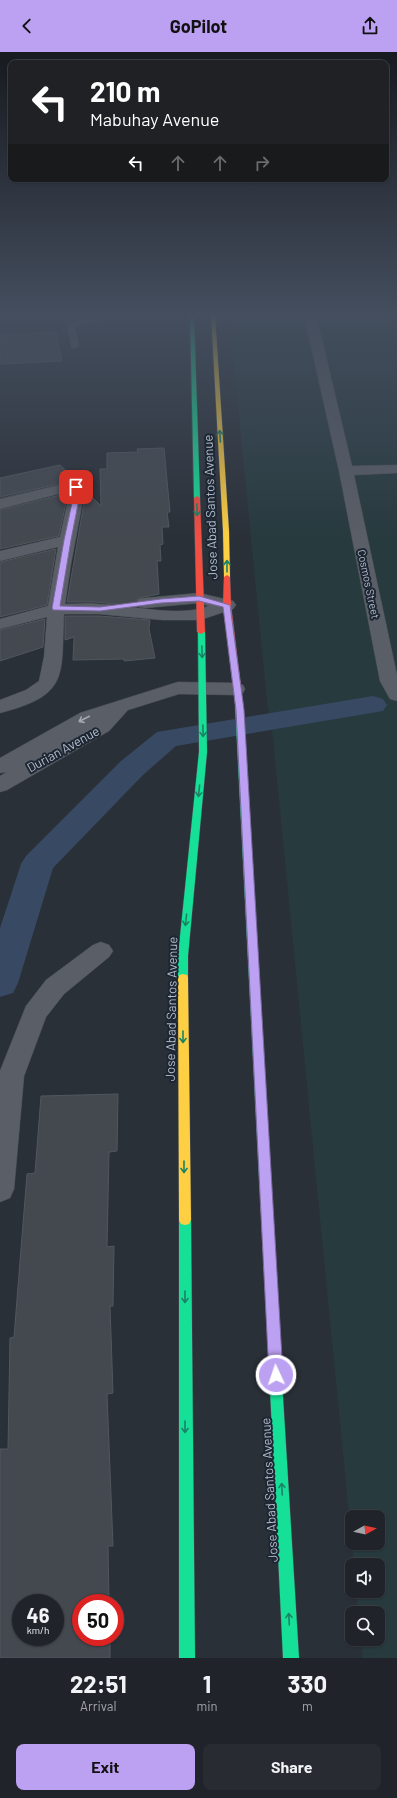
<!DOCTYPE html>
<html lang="en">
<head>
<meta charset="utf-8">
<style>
  :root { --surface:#20242a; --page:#282c32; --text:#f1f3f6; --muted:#a2a4a8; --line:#3d4147; --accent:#bca0f2 }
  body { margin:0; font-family:Barlow,sans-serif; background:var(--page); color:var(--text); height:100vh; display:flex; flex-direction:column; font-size:15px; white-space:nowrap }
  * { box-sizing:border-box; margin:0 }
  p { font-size:13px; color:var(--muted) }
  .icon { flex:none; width:22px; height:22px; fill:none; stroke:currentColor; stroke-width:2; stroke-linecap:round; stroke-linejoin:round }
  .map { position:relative; height:1606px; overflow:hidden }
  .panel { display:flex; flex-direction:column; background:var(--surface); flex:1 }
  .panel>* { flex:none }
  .banner { position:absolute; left:8px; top:8px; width:381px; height:122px; border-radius:8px; box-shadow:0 1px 3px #0004,0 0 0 1px var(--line); background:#202124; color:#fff; overflow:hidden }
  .needle { width:26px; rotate:82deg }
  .fabs { position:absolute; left:345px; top:1458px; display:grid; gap:8px }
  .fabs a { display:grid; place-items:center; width:40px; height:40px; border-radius:8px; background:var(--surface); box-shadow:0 1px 3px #0004,0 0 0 1px var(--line); font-size:20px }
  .speed { position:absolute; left:12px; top:1542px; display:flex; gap:8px; font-size:20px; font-weight:700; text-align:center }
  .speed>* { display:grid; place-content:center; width:52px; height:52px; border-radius:50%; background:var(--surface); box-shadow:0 1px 3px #0004,0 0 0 1px var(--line); line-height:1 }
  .speed small { font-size:10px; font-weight:400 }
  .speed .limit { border:6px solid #d22; background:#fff; color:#111 }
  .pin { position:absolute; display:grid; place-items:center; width:34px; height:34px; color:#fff; margin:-17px; border-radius:8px; box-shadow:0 2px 6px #0006 }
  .me { position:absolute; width:44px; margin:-22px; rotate:357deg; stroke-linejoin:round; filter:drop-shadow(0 0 3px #0008) }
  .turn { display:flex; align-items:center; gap:14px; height:84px; padding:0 16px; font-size:18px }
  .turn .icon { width:52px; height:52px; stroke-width:2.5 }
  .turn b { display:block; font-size:28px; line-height:34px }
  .lanes { display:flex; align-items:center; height:38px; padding:0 16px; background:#0003; justify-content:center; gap:20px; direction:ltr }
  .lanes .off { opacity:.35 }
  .eta { display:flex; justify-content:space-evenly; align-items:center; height:68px; text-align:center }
  .eta b { font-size:24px; font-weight:700; line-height:28px }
  .button { display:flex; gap:8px; margin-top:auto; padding:8px 16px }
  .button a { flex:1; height:46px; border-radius:8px; background:var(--accent); color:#111; font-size:16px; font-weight:700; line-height:46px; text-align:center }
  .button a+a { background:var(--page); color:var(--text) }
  header { display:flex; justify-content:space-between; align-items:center; height:52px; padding:0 16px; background:var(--accent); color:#111; font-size:18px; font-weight:700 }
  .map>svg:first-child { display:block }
  .green { fill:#273a3e; fill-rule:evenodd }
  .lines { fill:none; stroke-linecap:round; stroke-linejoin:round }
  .canal { fill:#384963; fill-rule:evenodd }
  .building { fill:#444950; stroke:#52575f; fill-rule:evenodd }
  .lane-casing { stroke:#484c53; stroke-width:1 }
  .street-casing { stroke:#484c53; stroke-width:1 }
  .fast-casing { stroke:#484c53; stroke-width:1 }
  .slow-casing { stroke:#484c53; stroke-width:1 }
  .jam-casing { stroke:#484c53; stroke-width:1 }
  .lane { fill:#5a5e66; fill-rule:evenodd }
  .street { fill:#5a5e66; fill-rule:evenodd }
  .fast { fill:#16e098; fill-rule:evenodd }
  .slow { fill:#ffcf43; fill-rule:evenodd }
  .jam { fill:#f24e42; fill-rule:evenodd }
  .oneway { stroke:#1a8366 }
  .oneway2 { stroke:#a2a9b5 }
  .route { fill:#bca0f2; stroke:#7a689d }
  .labels { text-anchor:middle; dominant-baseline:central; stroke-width:4; stroke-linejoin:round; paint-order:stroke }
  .far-street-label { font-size:11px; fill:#b4bcc9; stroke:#1d2633 }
  .street-label { font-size:13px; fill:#b4bcc9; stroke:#1d2633 }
</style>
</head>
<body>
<header><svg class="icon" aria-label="back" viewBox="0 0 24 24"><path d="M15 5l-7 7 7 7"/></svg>GoPilot<svg class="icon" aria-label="share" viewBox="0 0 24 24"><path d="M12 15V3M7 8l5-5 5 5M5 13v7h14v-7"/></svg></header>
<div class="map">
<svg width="397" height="1606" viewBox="0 0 397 1606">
  <rect width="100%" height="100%" fill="#2a3038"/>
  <!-- green -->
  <path class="green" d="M229,262H397V1606H363L361,1587H378V1561H359L356,1539H378V1513H354L273,686L267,649ZM352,1465H378V1491H352Z"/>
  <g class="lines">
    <!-- canal -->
    <path class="canal" d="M373,644L383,647L387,653L383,659L176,694L143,723L53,816L18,931L13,941L0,945V876L21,812L26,804L121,709L157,680Z"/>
  </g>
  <!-- building -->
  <path class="building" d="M56,280L62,309L0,312V283Z
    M164,396L170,460H167L169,475H162L163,492L160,493L161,509H157L159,542L139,546L134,551L137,554L95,550H67L86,439L101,454L100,417H107V401L138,400L137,397Z
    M60,413L78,430L72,429L0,445V426Z
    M68,441L59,484L0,497V458Z
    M56,497L47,553L0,565V510Z
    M65,564H99L150,568L149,577L155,606L124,609V607L73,608L74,585L65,588Z
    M45,567L43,595L0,609V578Z
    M118,1042L117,1099L109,1100L107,1195L114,1194L113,1254H110L113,1341L107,1342L113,1494H108L109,1551H81V1585H110V1606H0V1397H8L10,1286L14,1285L27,1122L35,1121L41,1044ZM21,1551H55V1585H21Z"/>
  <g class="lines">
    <defs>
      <path id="lane" d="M105,262H118L117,264L77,274L75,276L79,294L75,296H72L67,276L71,270Z"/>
      <path id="street" d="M304,262H316L352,414L397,413V421L354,423L397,623V649L390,647L380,629L339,419Z
        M72,430L83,434L85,437L71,512L65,552C76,552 88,551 99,552C133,553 177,566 209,554L199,551L145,556L139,555L136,551L139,547L145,546L199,541L233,549L236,553L233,557L200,568H162L99,562H64C61,624 70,643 0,661V648L26,638L39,629L44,605L47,565L0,577V567L48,554L58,495L0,509V499L60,485L70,439L0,457V447Z
        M178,630L236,631L243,633L245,637L243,641L236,643L179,642L128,658L109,679L7,738L0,740V724L98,668L7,720L0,721V706L80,661Z
        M101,890L109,893L113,899L109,905L64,942L46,965L24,1024L14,1137L10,1146L0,1150V1019L26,954L46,928L93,893Z"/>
      <path id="fast" d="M190,262H194L200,446L197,448L194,446Z
        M198,578H204L205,580L207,700L188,904V926L187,929H179L178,926V904L199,700Z
        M236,650H242L243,652L272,1144L270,1148L266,1149L262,1148L260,1144L235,652Z
        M185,1163L189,1164L191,1168L195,1606H179V1168L181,1164Z
        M274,1290L279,1292L280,1296L299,1606H283L268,1296L269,1292Z"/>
      <path id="slow" d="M211,262H215L229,479L230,525L227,527L224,525L223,479Z
        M183,922L187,923L188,926L191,1168L189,1172L185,1173L181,1172L179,1168L178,926L179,923Z
        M266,1139L270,1140L272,1144L280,1296L279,1300L274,1302L269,1300L268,1296L260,1144L262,1140Z"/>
      <path id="jam" d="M197,444L200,446L205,580L201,582L197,580L194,446Z
        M227,523L230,525L231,553L243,652L239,654L235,652L223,553L224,525Z"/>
    </defs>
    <!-- lane casing -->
    <use href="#lane" class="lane-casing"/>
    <!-- street casing -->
    <use href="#street" class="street-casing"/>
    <!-- fast casing -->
    <use href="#fast" class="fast-casing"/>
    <!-- slow casing -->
    <use href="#slow" class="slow-casing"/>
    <!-- jam casing -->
    <use href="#jam" class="jam-casing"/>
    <!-- lane -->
    <use href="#lane" class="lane"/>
    <!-- street -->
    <use href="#street" class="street"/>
    <!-- fast -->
    <use href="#fast" class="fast"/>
    <!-- slow -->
    <use href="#slow" class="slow"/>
    <!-- jam -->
    <use href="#jam" class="jam"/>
  </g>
  <!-- one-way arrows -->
  <defs><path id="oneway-shaft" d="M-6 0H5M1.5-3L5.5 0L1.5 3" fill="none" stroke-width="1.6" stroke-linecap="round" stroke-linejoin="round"/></defs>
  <g class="oneway">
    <use href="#oneway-shaft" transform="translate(220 384) rotate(-94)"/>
    <use href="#oneway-shaft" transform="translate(197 458) rotate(89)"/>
    <use href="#oneway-shaft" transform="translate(227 514) rotate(-90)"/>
    <use href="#oneway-shaft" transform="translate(202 600) rotate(88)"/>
    <use href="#oneway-shaft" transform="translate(203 679) rotate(89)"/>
    <use href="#oneway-shaft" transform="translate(199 739) rotate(96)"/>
    <use href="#oneway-shaft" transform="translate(186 868) rotate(96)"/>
    <use href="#oneway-shaft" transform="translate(183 985) rotate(90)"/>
    <use href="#oneway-shaft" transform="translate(184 1115) rotate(90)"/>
    <use href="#oneway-shaft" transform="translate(185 1245) rotate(90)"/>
    <use href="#oneway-shaft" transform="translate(185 1375) rotate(90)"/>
    <use href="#oneway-shaft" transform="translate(282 1437) rotate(-93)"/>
    <use href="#oneway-shaft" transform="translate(289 1567) rotate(-93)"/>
  </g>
  <use class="oneway2" href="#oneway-shaft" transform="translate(84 667) rotate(153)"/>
  <!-- sky -->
  <linearGradient id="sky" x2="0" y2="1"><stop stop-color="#171a1f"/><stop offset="0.54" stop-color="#444e5e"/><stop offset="1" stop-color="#444e5e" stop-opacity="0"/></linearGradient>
  <rect width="397" height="487" fill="url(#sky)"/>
  <!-- route -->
  <path class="route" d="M74,433H78L81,437L71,488L60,554L100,555L161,547L199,544L230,553L244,658L283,1323L281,1328L276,1330L271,1328L269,1323L236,658L223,555L199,549L161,551L100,559L53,558L52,556L64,488L75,437Z"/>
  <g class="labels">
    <!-- far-street labels -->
    <g class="far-street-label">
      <text transform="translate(369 532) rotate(78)">Cosmos Street</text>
    </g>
    <!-- street labels -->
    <g class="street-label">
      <text transform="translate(210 455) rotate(-92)">Jose Abad Santos Avenue</text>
      <text transform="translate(63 697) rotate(-29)">Durian Avenue</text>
      <text transform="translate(171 957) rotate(-89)">Jose Abad Santos Avenue</text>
      <text transform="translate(269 1438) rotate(-93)">Jose Abad Santos Avenue</text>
    </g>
  </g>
</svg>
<div class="fabs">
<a><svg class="needle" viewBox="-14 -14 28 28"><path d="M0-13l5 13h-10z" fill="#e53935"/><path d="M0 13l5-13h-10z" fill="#a2a4a8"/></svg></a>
<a><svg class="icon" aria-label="sound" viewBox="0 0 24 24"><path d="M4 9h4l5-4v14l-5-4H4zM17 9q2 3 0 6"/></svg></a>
<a><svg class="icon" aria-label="search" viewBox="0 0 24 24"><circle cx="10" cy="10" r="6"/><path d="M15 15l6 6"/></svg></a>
</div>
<div class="speed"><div>46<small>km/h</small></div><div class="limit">50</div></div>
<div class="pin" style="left:76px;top:435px;background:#d93025"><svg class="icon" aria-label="arrive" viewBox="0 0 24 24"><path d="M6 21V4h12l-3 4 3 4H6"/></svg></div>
<svg class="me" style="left:276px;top:1323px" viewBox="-20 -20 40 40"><circle r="17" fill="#bca0f2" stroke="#fff" stroke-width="3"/><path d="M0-11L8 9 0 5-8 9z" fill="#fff"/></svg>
<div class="banner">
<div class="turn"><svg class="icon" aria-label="left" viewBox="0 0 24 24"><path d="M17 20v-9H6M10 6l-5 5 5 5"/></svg><div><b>210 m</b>Mabuhay Avenue</div></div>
<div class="lanes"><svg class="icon" aria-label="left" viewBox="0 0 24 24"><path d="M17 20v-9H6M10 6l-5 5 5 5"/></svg><svg class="icon off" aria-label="ahead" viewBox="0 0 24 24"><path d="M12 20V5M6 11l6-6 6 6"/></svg><svg class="icon off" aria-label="ahead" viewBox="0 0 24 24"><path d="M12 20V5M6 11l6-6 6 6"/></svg><svg class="icon off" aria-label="right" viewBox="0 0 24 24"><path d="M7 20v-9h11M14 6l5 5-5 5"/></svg></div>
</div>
</div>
<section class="panel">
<div class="eta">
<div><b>22:51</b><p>Arrival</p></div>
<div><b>1</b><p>min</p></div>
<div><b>330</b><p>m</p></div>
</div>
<div class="button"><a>Exit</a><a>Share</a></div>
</section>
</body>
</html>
